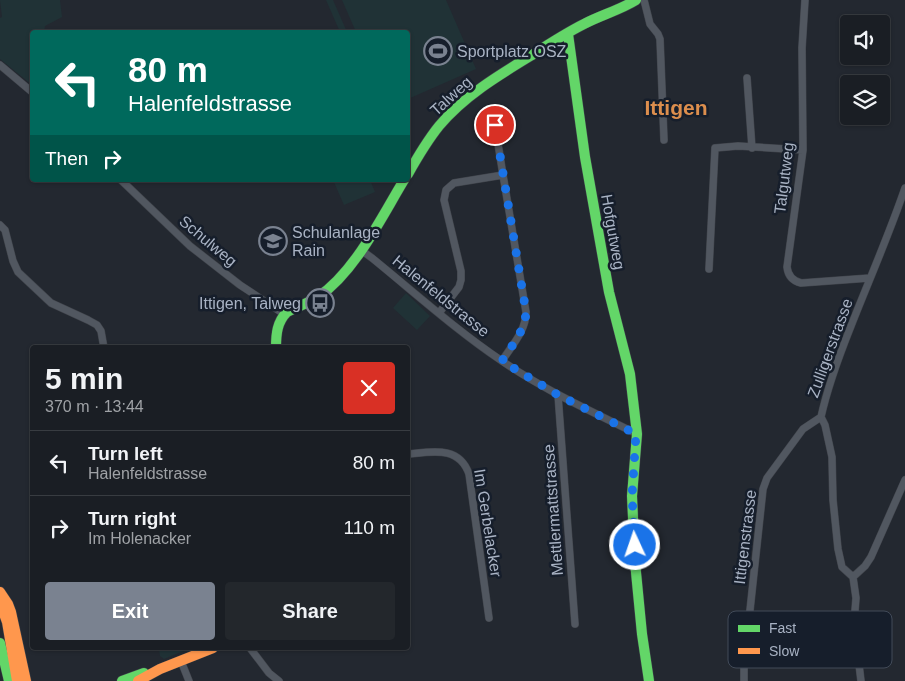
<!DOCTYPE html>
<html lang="en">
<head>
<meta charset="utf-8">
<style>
  :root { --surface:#1a1e24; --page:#23272c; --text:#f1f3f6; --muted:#9fa2a6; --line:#383c41; --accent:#7a8290 }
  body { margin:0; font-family:Helvetica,sans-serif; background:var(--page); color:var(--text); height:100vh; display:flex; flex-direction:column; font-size:19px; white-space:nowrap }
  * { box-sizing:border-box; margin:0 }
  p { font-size:16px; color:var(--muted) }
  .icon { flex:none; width:28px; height:28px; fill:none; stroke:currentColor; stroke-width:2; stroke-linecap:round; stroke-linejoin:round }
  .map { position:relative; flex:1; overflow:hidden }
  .sheet { position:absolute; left:30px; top:345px; width:380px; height:305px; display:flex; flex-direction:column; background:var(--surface); border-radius:5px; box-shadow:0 1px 4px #0004,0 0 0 1px var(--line) }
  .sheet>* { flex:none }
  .top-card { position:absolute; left:30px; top:30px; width:380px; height:152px; border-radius:5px; box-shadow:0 1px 4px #0004,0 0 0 1px var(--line); background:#00695c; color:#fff; overflow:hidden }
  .controls { position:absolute; left:840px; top:15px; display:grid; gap:10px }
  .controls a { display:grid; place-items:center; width:50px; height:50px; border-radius:5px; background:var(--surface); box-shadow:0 1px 4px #0004,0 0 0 1px var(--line); font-size:25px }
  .pin { position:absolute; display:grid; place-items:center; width:42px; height:42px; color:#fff; margin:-21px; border:2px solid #fff; border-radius:50%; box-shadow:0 1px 5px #0007 }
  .me { position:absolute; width:55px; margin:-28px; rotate:357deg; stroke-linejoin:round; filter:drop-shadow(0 0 4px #0008) }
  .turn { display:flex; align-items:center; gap:18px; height:105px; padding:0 15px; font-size:22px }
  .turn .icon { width:65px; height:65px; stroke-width:2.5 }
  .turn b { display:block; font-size:35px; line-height:42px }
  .then { display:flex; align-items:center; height:48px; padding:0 15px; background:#0003; gap:10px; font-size:19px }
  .round { display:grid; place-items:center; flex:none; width:52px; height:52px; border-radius:5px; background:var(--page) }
  .head { display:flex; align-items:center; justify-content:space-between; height:85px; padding:0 15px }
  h1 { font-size:30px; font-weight:800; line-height:38px }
  .button { display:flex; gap:10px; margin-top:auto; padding:10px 15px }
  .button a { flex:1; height:58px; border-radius:5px; background:var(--accent); color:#fff; font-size:20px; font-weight:800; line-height:58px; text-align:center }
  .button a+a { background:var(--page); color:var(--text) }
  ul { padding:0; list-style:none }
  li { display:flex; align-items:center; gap:15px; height:65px; padding:0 15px; border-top:1px solid var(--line) }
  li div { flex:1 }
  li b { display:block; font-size:19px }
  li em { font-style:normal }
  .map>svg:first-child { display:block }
  .green { fill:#203236 }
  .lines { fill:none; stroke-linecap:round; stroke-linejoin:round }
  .street-casing { stroke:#40444b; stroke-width:8 }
  .fast-casing { stroke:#40444b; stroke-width:11 }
  .slow-casing { stroke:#40444b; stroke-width:11 }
  .street { stroke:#515760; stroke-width:7 }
  .fast { stroke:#63d668; stroke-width:10 }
  .slow { stroke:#ff974d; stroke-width:10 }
  .route { stroke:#1a73e8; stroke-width:9; stroke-dasharray:0 16.2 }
  .labels { text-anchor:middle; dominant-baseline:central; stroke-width:5; stroke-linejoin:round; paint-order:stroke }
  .poi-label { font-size:16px; fill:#a9b3c4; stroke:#161e2b; text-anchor:start }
  .street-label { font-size:16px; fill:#a9b3c4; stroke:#161e2b }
  .district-label { font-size:21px; font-weight:bold; fill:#dc8e4d; stroke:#161e2b }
  .key { fill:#161e2b; stroke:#424b59; stroke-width:1 }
  .key-label { font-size:14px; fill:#a9b3c4 }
</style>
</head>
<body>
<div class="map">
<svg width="905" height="681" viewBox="0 0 905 681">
  <rect width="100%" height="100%" fill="#232830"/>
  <!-- green -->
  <path class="green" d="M0,0H60L62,17L45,26L44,32H32V85L0,59V18L2,17Z
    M326,0H333L347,32H340Z
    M342,0H446L476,69L408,99V32H356Z
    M333,180H370L375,192L344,205Z
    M406,293L430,316L417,330L393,308Z
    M159,648H188V649L164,659L160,656Z"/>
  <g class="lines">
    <defs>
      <path id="street" d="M644,0L650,24L658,34L660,39L664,140
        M805,0L802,48L803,150L787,267C788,276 793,281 801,283L870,278
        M0,65L32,92
        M747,78L752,148
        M495,125L503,175
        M121,180L190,246L240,285L284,314
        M0,225L5,230L13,261L18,272L51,303L88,320L97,325L101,331L104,348
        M361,250L372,258C415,293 456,330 502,361C544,390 591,411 637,434
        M709,269L715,148L738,146L803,150
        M439,313L459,287L461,280V271L444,200L446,190L454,183L503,175L526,312C526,331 512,345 502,361
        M558,395L575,624
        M408,454C431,452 459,445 469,474L489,618
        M853,577L842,567L838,549L833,500L832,457L825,425L821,417C828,385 839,356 851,326C869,280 889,235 905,188
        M853,577L865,566L871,557L905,480
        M853,577L856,598L854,623L861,681
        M250,648L269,673L279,681
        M181,661L189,681
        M744,681V666L763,489L767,478L803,429L821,417"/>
      <path id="fast" d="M568,34L585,157L609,292L630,374L637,434L632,496L635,562L642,634L649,681
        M408,174C417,158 427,141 439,126C464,96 499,75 532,55C549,44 566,33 584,24C601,15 620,10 636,0
        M276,348C276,334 277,322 287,312C297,307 308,303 318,297C355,272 381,218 404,180
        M0,643L9,681
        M122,681L144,673"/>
      <path id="slow" d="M0,592L8,604L11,612L26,681
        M0,603L7,622L17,681
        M138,681L160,669L213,648"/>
    </defs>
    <!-- street casing -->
    <use href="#street" class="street-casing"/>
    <!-- fast casing -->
    <use href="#fast" class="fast-casing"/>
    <!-- slow casing -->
    <use href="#slow" class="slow-casing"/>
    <!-- street -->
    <use href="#street" class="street"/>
    <!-- fast -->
    <use href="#fast" class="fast"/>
    <!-- slow -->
    <use href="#slow" class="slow"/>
  </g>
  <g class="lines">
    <!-- route -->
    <path class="route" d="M495,125L526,312C525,331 512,345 502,361L558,395L636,434L632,496L635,545"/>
  </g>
  <!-- icons -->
  <defs>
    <symbol id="stadium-ring" viewBox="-11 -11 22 22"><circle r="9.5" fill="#161e2b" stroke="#7a8290" stroke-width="1.5"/><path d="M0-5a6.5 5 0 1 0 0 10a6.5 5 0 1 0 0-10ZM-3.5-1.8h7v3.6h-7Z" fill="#7a8290"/></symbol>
    <symbol id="school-ring" viewBox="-11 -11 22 22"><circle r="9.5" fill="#161e2b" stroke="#7a8290" stroke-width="1.5"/><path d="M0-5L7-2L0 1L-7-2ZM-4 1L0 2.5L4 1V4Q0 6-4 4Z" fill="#7a8290"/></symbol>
    <symbol id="bus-ring" viewBox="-11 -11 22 22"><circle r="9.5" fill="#161e2b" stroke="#7a8290" stroke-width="1.5"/><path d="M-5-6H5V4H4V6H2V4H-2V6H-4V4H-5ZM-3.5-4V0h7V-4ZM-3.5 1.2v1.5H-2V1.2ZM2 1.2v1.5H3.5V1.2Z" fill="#7a8290"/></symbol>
  </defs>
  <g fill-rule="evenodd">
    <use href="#stadium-ring" x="422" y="35" width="32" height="32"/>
    <use href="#school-ring" x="257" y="225" width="32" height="32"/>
    <use href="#bus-ring" x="304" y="287" width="32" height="32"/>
  </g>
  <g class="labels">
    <!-- poi labels -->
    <g class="poi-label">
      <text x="457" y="51">Sportplatz OSZ</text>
      <text x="292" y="232">Schulanlage<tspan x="292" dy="18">Rain</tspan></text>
      <text x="301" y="303" text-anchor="end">Ittigen, Talweg</text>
    </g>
    <!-- street labels -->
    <g class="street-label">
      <text transform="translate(451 96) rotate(-42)">Talweg</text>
      <text transform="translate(784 178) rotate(-83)">Talgutweg</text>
      <text transform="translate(613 232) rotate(80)">Hofgutweg</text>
      <text transform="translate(208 241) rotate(40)">Schulweg</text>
      <text transform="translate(441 296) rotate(39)">Halenfeldstrasse</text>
      <text transform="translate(830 348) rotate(-70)">Zulligerstrasse</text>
      <text transform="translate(553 510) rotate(-94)">Mettlermattstrasse</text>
      <text transform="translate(488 523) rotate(81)">Im Gerbelacker</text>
      <text transform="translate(745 537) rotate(-83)">Ittigenstrasse</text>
    </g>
    <!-- district labels -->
    <g class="district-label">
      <text x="676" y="107">Ittigen</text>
    </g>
  </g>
  <!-- legend -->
  <rect x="728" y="611" width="164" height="57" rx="8" class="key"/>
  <rect x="738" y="625" width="22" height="7" fill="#63d668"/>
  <rect x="738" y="648" width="22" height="6" fill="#ff974d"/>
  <g class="key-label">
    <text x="769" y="633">Fast</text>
    <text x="769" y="656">Slow</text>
  </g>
</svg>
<div class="controls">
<a><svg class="icon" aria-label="sound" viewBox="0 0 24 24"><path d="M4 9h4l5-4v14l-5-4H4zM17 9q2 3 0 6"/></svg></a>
<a><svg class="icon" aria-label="layers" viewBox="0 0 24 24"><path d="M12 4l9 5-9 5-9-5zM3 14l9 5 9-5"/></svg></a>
</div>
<div class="pin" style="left:495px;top:125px;background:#d93025"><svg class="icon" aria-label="arrive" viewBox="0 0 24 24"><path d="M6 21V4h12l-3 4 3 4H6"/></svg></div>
<svg class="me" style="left:635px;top:545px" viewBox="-20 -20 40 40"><circle r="17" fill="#1a73e8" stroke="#fff" stroke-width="3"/><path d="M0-11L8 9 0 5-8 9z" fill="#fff"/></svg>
<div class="top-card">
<div class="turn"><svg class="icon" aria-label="left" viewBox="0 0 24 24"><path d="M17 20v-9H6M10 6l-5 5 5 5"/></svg><div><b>80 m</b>Halenfeldstrasse</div></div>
<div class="then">Then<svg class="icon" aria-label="right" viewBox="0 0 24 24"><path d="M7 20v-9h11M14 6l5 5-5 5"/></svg></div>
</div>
<section class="sheet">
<div class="head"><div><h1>5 min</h1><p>370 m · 13:44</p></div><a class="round" style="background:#d93025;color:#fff"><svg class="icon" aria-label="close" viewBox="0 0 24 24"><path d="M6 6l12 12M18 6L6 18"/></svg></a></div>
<ul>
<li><svg class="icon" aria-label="left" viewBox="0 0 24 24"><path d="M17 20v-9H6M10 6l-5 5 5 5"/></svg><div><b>Turn left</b><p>Halenfeldstrasse</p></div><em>80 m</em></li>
<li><svg class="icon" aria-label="right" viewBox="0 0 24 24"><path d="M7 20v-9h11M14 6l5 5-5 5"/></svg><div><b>Turn right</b><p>Im Holenacker</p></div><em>110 m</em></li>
</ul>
<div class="button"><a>Exit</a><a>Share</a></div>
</section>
</div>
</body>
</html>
